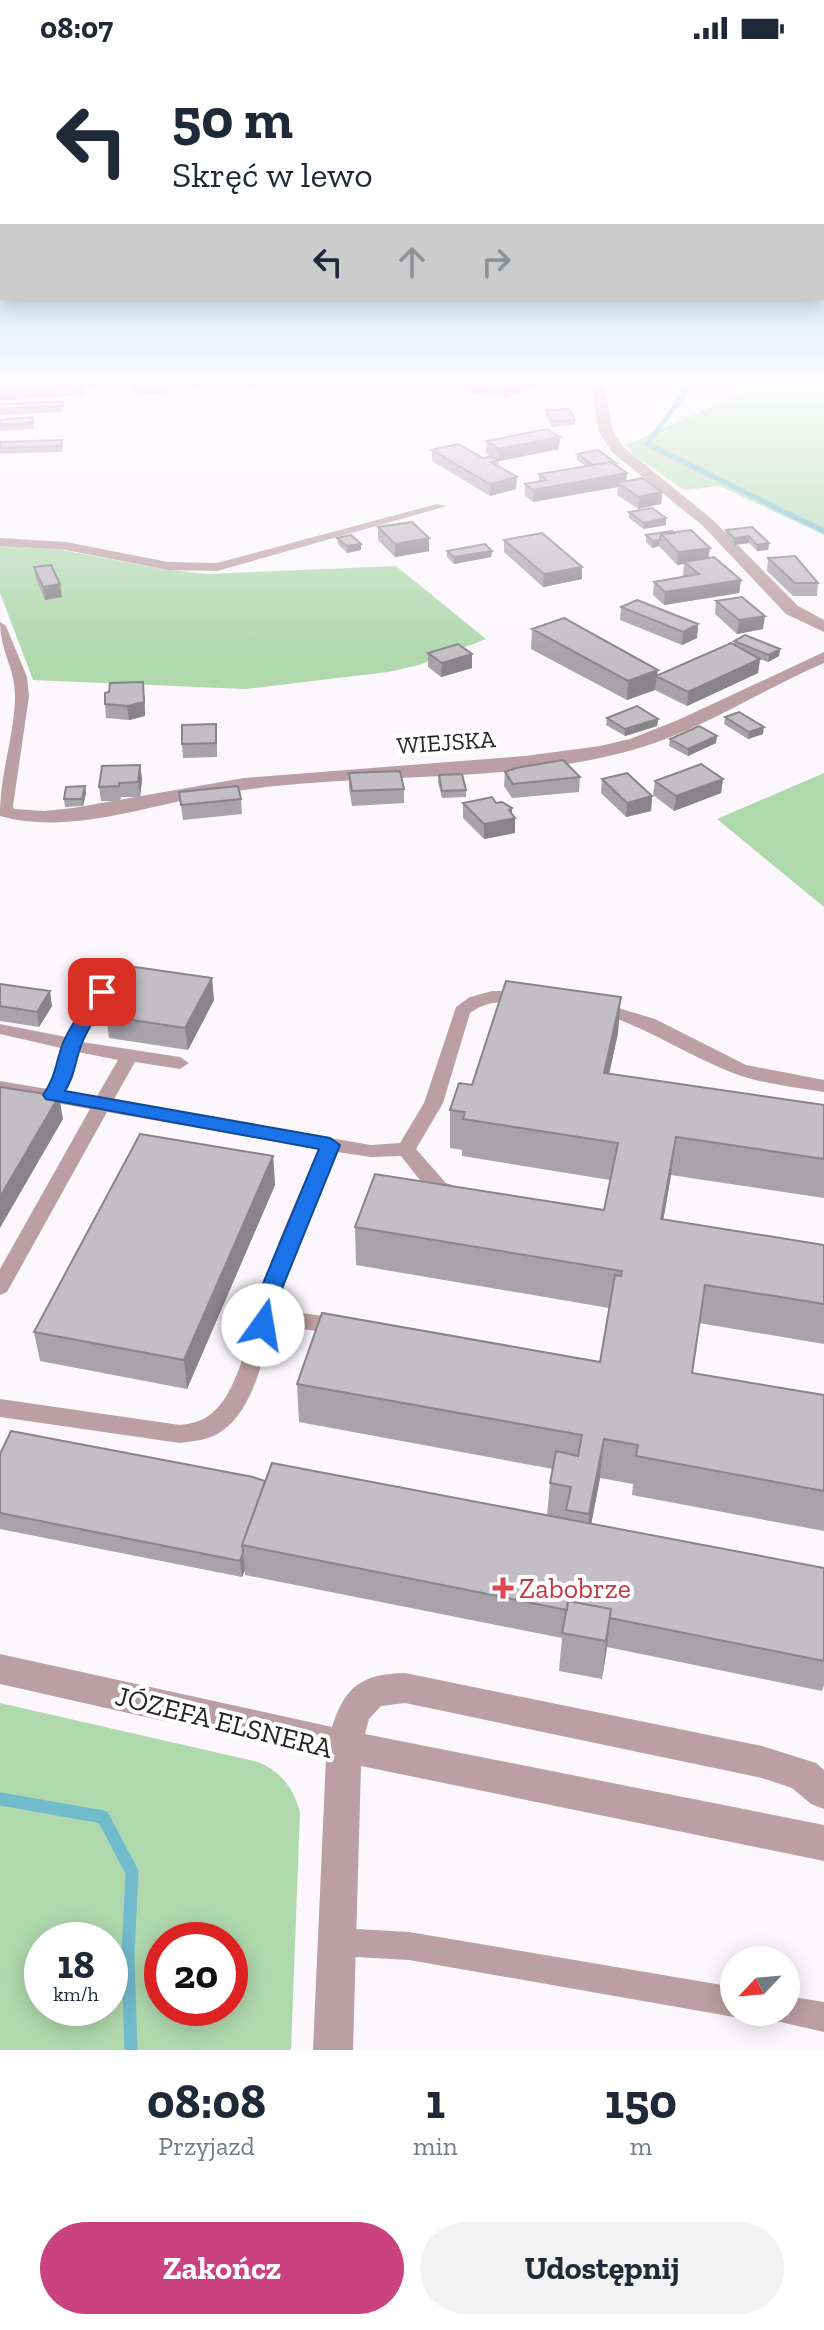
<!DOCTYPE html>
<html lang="pl">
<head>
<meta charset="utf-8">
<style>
  :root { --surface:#fff; --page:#f2f2f3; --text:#1f2937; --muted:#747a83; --accent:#ca427f }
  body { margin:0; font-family:"Zilla Slab",serif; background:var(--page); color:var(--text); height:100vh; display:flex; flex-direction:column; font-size:30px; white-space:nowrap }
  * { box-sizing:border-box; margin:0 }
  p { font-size:26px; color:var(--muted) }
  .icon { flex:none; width:44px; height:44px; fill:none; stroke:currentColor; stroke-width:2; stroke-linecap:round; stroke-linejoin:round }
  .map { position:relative; height:1994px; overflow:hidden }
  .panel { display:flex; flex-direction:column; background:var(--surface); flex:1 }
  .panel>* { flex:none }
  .banner { position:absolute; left:0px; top:0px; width:824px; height:244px; box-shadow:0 4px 20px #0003; background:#fff; color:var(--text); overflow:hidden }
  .needle { width:52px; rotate:244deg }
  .fabs { position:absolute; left:720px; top:1890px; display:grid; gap:16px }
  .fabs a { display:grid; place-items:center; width:80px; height:80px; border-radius:50%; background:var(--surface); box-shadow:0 4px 20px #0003; font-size:40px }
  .speed { position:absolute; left:24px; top:1866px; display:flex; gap:16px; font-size:40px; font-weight:700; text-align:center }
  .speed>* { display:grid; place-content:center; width:104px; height:104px; border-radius:50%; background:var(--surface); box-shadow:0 4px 20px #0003; line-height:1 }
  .speed small { font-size:20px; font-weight:400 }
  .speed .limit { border:12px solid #d22; background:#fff; color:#111 }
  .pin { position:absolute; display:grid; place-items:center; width:68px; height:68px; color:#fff; margin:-34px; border-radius:16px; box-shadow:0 4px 12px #0006 }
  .me { position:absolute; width:88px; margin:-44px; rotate:13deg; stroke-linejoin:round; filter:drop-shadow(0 0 6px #0008) }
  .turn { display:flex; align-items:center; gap:28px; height:168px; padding:0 40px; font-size:36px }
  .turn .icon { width:104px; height:104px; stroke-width:2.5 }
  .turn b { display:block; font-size:56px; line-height:68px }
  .lanes { display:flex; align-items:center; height:76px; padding:0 40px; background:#0003; justify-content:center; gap:40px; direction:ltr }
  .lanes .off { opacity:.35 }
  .eta { display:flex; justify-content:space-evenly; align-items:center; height:136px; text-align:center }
  .eta b { font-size:48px; font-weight:700; line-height:56px }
  .button { display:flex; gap:16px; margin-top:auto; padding:16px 40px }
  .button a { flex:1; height:92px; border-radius:48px; background:var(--accent); color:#fff; font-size:32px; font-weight:700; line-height:92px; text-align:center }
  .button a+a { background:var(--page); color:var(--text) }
  .status { display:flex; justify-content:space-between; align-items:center; height:56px; padding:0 40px; background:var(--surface); direction:ltr }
  .status svg { height:22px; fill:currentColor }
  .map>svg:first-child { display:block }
  .green { fill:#b0d8ad; fill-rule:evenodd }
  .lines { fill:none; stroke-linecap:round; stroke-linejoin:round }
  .stream-far1 { stroke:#71bbcc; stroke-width:5 }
  .stream { stroke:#71bbcc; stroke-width:13 }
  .lane { fill:#bc9fa4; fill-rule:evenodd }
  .street { fill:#bc9fa4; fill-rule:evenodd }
  .wall { fill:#a7a3a9 }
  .shaded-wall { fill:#888589 }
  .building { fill:#c2bec4; stroke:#888589; stroke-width:2 }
  .route { fill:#1a73e8; stroke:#114b97; stroke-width:2 }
  .health-dot { fill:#e0444e; stroke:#fff; stroke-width:3 }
  .labels { text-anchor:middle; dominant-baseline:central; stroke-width:8; stroke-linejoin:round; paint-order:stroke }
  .street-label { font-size:24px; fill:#262426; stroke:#fff }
  .near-health-label { font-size:28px; fill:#be3a42; stroke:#fff; text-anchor:start }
  .near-street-label { font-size:28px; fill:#262426; stroke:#fff }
</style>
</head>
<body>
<div class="status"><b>08:07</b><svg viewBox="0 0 49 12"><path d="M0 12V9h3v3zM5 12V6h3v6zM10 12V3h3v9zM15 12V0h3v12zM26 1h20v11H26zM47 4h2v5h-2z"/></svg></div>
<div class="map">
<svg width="824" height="1994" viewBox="0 0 824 1994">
  <rect width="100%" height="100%" fill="#fbf7fd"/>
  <!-- green -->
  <path class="green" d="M729,323H824V479L720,430L684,434L635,400L626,389L754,332Z
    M0,490L62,494L162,513L206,518L396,510L486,583L419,609L388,616L245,633L33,624L0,537Z
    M824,717V851L717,763Z
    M0,1647L258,1706C281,1716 293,1731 300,1756L291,1994H0ZM42,1884H110V1952H42ZM230,1884V1952H162V1884Z"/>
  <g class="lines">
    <!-- stream-far1 -->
    <path class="stream-far1" d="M666,323L681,329L685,337L647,388L824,475"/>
    <!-- stream -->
    <path class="stream" d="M0,1743L103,1761L132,1816L128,1897L131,1994"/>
    <!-- lane -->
    <path class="lane" d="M81,323H91V326L183,323L201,327L323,323L318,326L239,333H201L174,327L87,332L82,329Z
      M437,448L447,450L217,515L168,514L66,494L0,490V482L66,486L168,506L217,507Z
      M0,566L6,570L27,621L29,640L13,750L15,756L7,761L0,757C0,717 15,678 15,639C15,613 0,594 0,566Z
      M102,931L111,936L82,986L180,1001L189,1007L180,1013L135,1006L113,1045L371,1089L400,1087L424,1047L456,951L470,941L492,935H526L535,940C522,951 495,938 470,957L443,1047L416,1093L446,1127L463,1133L466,1138L463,1143C435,1151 416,1118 401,1100L371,1101L337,1096L291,1209L275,1259L295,1256L344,1263L352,1265L355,1271L352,1277L344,1279L295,1272L271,1276C262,1308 251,1355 222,1375C210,1384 194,1385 180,1387L0,1361V1343L180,1369C201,1367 213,1360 225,1342C246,1309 250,1267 262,1231C278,1184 299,1139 319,1093L107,1056L7,1236L0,1239V1213L90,1053L0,1037V1025L47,1033L55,1021L61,992L0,978V968L66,981L96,932ZM78,996L118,1004L96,1042L63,1036L73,1022Z
      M598,946L655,963L746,1009L824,1024V1036C793,1031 762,1028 733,1017C684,998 643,968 592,955L589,951L592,947Z
      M338,1872L409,1876L734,1931V1956H745L734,1961L409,1904L338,1900L328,1896L324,1886L328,1876Z
      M786,1940L824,1946V1976L776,1965L772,1956H786Z"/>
    <!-- street -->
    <path class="street" d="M590,323H604L613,376L622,390L713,464L798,550L824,564V576L786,558L703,470L612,396L599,376Z
      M824,596V607C757,636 696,678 625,696C517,725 387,718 275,730C253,733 231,735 209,739C143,751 67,779 0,760V752L44,755L73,752L244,722L525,700L600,690L630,683L678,664Z
      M0,1598L332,1671C345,1630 362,1618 405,1617L762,1690L816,1707L824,1714V1753L811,1748L792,1732L762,1722L405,1647L381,1650L369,1663L365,1678L824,1769V1805L361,1710L353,1994H313L326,1702L0,1628Z"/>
  </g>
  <!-- wall -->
  <path class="wall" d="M0,323H84L86,339L0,345Z
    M445,323H488L490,324L495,323H560L504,342L488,336L473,339Z
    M618,323H652V325L638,330Z
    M134,326L167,331L168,337L136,339Z
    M63,345V356L0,359V348Z
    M546,354L575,364V369L552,371L546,360Z
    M32,361L34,373L0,375V364Z
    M487,385L559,393L499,405L498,410L516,433L490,440L432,405V394L496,403L486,397Z
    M0,386L63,390L62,396L0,398Z
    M577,398L616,407V410L626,425L662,436L661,448L638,453L617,439L618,431L533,446L525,440V428L539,426V418L586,410L577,404Z
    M629,456L666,462V469L643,473L629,462Z
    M378,471L429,495L395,501L378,484Z
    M726,474L769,487L768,494L757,495L749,487L734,489L725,480Z
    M674,477L710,492L708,502L741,524L739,537L664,549L653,539L654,526L685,521L683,519L684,508L677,509L659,490L652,492L646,486V479Z
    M337,482L361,488V494L347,497L338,488Z
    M504,484L582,511V523L543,531L504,496Z
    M447,495H492L491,501L454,508L447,501Z
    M768,502L818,527L817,540H793L767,515Z
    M34,511L62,541L45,544L36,524Z
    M716,545L763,573L737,578L715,558Z
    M621,551L698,568L697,582L682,589L620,564Z
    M532,573L657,619L734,589V585L780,593L779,600L768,606L755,601L760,603L758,617L687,650L655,634L627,644L531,593Z
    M428,597L472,598V612L441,621L428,611Z
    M145,639V660L129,664L106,662L105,648Z
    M725,661L763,678L748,683L724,668Z
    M607,662L658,663L657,670L625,680L606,669Z
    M217,682V701L183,702L182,688Z
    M670,683L716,687L688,700L669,690Z
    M140,709L142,723L140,741H121L120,745H101L99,731Z
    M505,716L580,721L579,736L512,742L504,730Z
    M349,717L404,733V747L352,750L349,732Z
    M439,719L466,734V741L442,742L438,726Z
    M602,723L652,740L651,755L626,761L601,737Z
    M723,723L721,737L674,755L653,739L655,725Z
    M85,730L86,737L83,750L65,751L64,743Z
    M179,736L241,743L242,758L183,764Z
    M463,747H496L512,752V758L515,762V777L484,783L463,762Z
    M0,928L52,950L39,971L0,965Z
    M214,944L188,994L109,982L106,960Z
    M618,977L609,1018L824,1049V1142L671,1119L663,1164L824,1189V1288L699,1267L692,1317L824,1339V1475L632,1439L633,1428L600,1422L591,1467L824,1512V1629L822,1635L607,1591L602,1623L559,1615L562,1582L245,1519V1514L242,1521L0,1473V1398L265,1425L547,1459L550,1427L553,1413L299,1366L297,1328L600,1306L609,1252L356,1209L355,1171L604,1154L610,1124L462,1100V1094L450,1092V1054L472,1029Z
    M273,1100L275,1129L187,1333L40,1305L34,1276Z"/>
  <!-- shaded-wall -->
  <path class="shaded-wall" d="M528,323H560L504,342V331Z
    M641,323H652V325L638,330V324Z
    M490,324L488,325V336L473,339V328Z
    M560,381L559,393L499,405V393Z
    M627,417L626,429L618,427V431L533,446V434Z
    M517,421L516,433L490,440V428Z
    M662,436L661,448L638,453L639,441Z
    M666,462V469L643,473L644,467Z
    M749,480V487L734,489V482Z
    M429,482V495L395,501V488Z
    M660,484L659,490L652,492L653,485Z
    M769,487L768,494L757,495V489Z
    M361,488V494L347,497V490Z
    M710,492L708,504L684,506V508L677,509L678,496Z
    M492,495L491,501L454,508V501Z
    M582,511V523L543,531L544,518Z
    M741,524L739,537L664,549L665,536Z
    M60,528L62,541L45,544L43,531Z
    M765,560L763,573L737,578L739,564Z
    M698,568L697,582L682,589L683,576Z
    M780,593L779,600L768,606L769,599Z
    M472,598V612L441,621L442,607Z
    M760,603L758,617L687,650L688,636Z
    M658,614L655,634L627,644L628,625Z
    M143,626L145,660L129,664L127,650Z
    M658,663L657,670L625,680V673Z
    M764,671L763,678L748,683L749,676Z
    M717,680L716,687L688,700V693Z
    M140,709L142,723L140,741L138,726Z
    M723,723L721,737L674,755L676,740Z
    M85,730L86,737L83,750L82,743Z
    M652,740L651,755L626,761L627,747Z
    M512,752L511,763L515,762V777L484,783V768Z
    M212,922L214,944L188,994L185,972Z
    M50,935L52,950L39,971L37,956Z
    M621,941L618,977L601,1054L604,1017Z
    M59,1040L63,1063L0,1172V1141Z
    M676,1081L671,1119L657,1201L661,1163Z
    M273,1100L275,1129L187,1333L184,1304Z
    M604,1383L600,1422L586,1496L589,1458Z
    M243,1497L245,1514L242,1521L240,1505Z
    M611,1553L607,1591L602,1623L606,1585Z"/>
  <!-- building -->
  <path class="building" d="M0,323H84L85,328L0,333Z
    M465,323H488L490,324L473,328Z
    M495,323H528L504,331L488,325Z
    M165,324L167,331L135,333L134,326Z
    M63,345V350L0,353V348Z
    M569,353L575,364L552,365L546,354Z
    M32,361L33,367L0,369V364Z
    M547,373L560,381L499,393L487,385Z
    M62,384L61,390L0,392V386Z
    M458,388L483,402L491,400L499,404L491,406L517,421L490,428L432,394Z
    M598,394L616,407H613L611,406L593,409L577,398Z
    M611,406L627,417L533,434L525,428L547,424L539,418Z
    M642,422L662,436L639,441L618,427Z
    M652,452L666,462L644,467L629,456Z
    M412,466L429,482L395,488L378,471Z
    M752,471L769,487L757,489L749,480L734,482L726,474Z
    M691,474L710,492L678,496L661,478Z
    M672,475L674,477L661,478L660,484L653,485L646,479Z
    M542,477L582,511L544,518L504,484Z
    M351,479L361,488L347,490L337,482Z
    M485,488L492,495L454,501L447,495Z
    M795,500L818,527H795L768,502Z
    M714,501L741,524L665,536L654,526L699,518L684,506Z
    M51,509L60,528L43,531L34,511Z
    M742,541L765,560L739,564L716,545Z
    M637,544L698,568L683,576L621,551Z
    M564,562L658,614L628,625L532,573Z
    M745,579L780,593L769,599L734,585Z
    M731,587L760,603L688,636L656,620Z
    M458,588L472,598L442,607L428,597Z
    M143,626L144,646L127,650L105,648V637L109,636L110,627Z
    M637,650L658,663L625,673L607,662Z
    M739,656L764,671L749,676L725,661Z
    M216,668V687L182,688V669Z
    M699,670L717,680L688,693L670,683Z
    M563,704L580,721L513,728L505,716L516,712Z
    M701,708L723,723L676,740L655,725Z
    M140,709L138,726L119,727V730L99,731L102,710Z
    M400,715L404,733L352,735L349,717Z
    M627,717L652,740L627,747L602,723Z
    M462,718L466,734L442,735L439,719Z
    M85,730L82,743H64L66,731Z
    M238,730L241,743L181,749L179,736Z
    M492,741L496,747L502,746L512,752L509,754L515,762L484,768L463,747Z
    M135,911L212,922L185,972L106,960Z
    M506,925L621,941L604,1017L824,1049V1103L676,1081L661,1163L824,1189V1248L705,1229L692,1317L824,1339V1435L636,1400L638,1389L604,1383L589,1458L566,1454L571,1431L550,1427L556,1395L578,1400L582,1379L297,1328L322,1257L600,1306L615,1219L621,1220L622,1215L355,1171L375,1118L604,1154L618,1087L463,1063L465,1056L450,1054L459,1027L472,1029Z
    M0,928L50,935L37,956L0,950Z
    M0,1031L59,1040L0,1141Z
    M140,1078L273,1100L184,1304L34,1276Z
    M11,1375L253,1421L265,1425L242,1489L243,1497L240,1505L0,1457V1398Z
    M272,1407L824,1512V1605L610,1562L611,1553L568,1545L567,1554L242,1489Z
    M568,1545L611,1553L606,1585L562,1577Z"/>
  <!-- sky -->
  <linearGradient id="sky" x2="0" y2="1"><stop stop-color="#78b7dd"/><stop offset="0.54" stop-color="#fdfbfe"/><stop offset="1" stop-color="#fdfbfe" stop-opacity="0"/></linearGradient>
  <rect width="824" height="602" fill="url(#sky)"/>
  <!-- route -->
  <path class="route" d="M102,931L111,936C101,953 89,969 82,987C75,1004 75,1020 65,1035L330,1082L340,1089L283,1230L271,1275H256L252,1269L262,1230L319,1093L46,1043L43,1039C57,1018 55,1008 63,987C71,968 85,950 96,932Z"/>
  <!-- markers -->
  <path class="health-dot" d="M499 1520h8v8h8v8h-8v8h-8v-8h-8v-8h8z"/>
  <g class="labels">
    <!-- street labels -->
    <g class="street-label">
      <text transform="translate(446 686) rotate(-4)">WIEJSKA</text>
    </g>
    <!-- near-health labels -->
    <g class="near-health-label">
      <text x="519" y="1532">Zabobrze</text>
    </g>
    <!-- near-street labels -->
    <g class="near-street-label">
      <text transform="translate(224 1666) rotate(14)">JÓZEFA ELSNERA</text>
    </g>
  </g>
</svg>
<div class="fabs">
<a><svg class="needle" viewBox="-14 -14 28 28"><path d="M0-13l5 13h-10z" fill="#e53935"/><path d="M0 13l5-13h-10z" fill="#747a83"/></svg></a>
</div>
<div class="speed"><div>18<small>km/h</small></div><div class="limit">20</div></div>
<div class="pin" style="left:102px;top:936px;background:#d93025"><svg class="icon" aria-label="arrive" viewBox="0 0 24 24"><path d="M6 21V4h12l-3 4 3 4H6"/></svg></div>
<svg class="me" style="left:263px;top:1269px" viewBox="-20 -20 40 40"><circle r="19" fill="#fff"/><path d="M0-13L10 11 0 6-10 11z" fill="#1a73e8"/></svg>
<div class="banner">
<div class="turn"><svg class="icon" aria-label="left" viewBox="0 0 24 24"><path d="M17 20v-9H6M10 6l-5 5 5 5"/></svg><div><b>50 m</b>Skręć w lewo</div></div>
<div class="lanes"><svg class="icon" aria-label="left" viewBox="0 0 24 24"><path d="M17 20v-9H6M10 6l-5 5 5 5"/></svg><svg class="icon off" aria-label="ahead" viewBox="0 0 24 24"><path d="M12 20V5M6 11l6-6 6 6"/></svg><svg class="icon off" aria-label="right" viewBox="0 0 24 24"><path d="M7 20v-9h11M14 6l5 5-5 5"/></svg></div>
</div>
</div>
<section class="panel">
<div class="eta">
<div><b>08:08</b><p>Przyjazd</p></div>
<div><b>1</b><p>min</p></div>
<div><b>150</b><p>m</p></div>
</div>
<div class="button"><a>Zakończ</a><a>Udostępnij</a></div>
</section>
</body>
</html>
